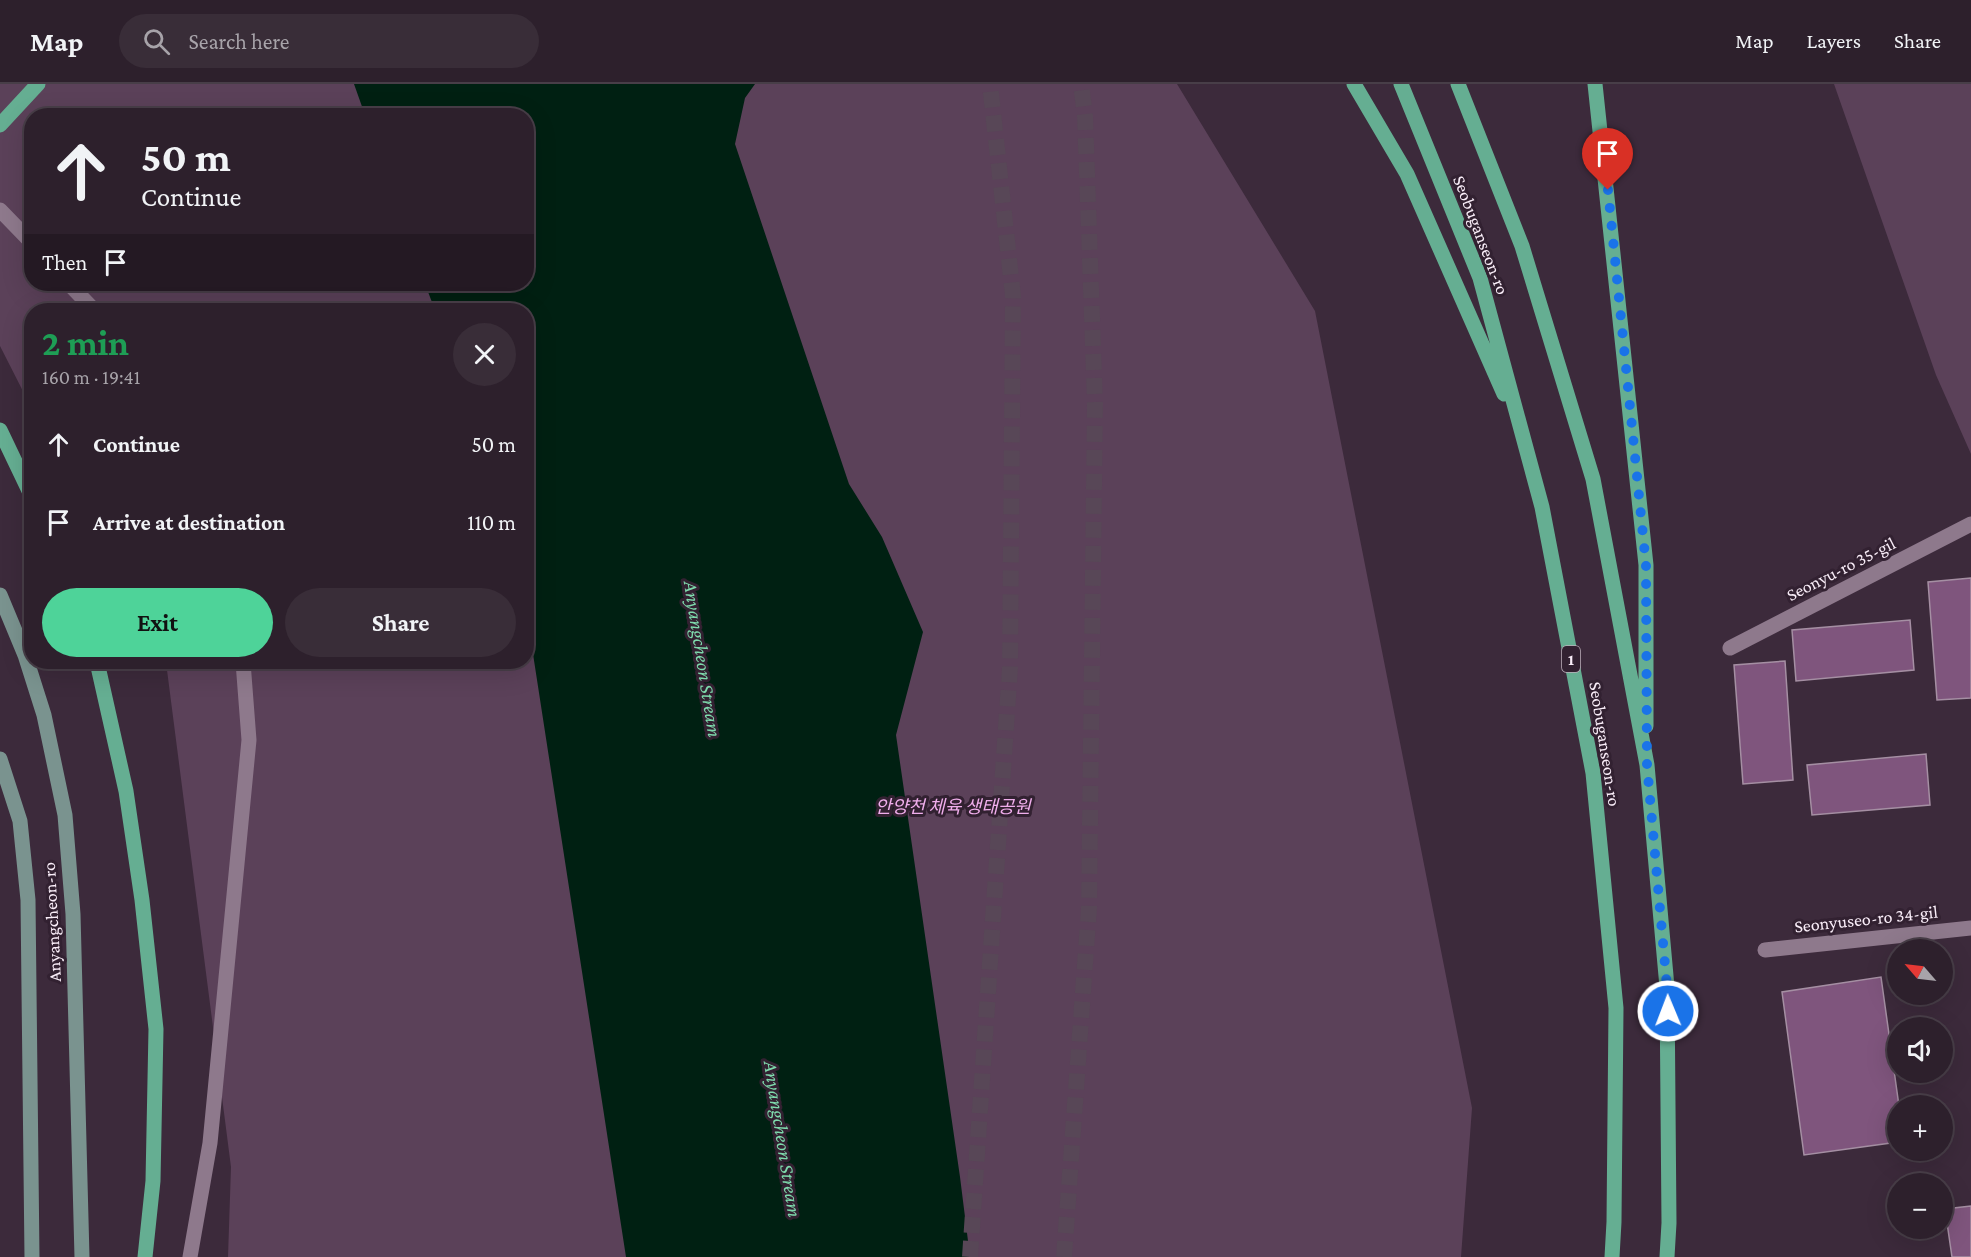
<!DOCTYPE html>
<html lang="en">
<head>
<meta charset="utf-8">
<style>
  :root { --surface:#2d202c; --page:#392d38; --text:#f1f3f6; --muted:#a7a3a9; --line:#483e48; --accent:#4ed399 }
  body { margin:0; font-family:"Crimson Pro","Noto Sans KR",serif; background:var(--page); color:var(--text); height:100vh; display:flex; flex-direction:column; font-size:22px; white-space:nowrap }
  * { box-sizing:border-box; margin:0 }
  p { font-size:20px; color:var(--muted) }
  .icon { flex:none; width:33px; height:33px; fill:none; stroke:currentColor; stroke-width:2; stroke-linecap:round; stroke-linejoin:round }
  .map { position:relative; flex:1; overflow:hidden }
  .drawer { position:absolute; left:24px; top:219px; width:510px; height:366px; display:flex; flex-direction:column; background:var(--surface); border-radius:24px; box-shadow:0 6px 24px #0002,0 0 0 2px var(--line) }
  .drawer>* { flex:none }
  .hud { position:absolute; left:24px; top:24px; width:510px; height:183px; border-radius:24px; box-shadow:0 6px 24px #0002,0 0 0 2px var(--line); background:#2d202c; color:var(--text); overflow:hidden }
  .needle { width:39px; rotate:298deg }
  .tools { position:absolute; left:1887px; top:855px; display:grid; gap:12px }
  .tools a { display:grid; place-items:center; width:66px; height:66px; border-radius:50%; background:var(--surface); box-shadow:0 6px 24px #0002,0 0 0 2px var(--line); font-size:30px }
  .pin { position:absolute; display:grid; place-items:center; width:51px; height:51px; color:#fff; margin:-62px -26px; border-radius:50% 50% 50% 0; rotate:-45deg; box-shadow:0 0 6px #0007 }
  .pin .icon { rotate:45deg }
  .me { position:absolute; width:66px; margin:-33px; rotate:359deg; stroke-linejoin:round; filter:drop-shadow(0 0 4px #0008) }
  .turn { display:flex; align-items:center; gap:21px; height:126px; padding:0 18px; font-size:27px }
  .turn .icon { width:78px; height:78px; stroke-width:2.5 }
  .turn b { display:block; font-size:42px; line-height:51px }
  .then { display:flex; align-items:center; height:57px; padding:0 18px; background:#0003; gap:12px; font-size:22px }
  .round { display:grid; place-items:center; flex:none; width:63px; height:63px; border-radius:32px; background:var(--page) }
  .head { display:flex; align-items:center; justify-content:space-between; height:102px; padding:0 18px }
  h1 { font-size:36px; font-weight:700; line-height:45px; color:#1e9e55 }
  .cta { display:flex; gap:12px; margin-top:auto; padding:12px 18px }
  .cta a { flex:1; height:69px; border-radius:36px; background:var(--accent); color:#111; font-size:24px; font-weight:700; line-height:69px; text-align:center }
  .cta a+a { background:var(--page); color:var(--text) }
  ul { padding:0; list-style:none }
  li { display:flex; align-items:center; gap:18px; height:78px; padding:0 18px }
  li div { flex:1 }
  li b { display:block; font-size:22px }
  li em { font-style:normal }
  header { display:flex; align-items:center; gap:36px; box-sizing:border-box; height:84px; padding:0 30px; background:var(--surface); border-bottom:2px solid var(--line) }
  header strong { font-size:28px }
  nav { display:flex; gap:33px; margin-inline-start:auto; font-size:21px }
  .search { width:420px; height:54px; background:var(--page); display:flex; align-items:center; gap:15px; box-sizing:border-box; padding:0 21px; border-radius:33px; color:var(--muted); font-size:22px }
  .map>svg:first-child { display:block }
  .green { fill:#5b4159; fill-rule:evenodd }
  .water { fill:#002012 }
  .building { fill:#7f557d; stroke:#a58fa3; stroke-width:1.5 }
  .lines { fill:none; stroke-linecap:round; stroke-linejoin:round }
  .trunk-tunnel { stroke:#584757; stroke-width:16; stroke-dasharray:16 8; stroke-linecap:butt }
  .service { stroke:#8e798c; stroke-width:15 }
  .minor { stroke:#8e798c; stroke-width:15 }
  .secondary { stroke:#7a938f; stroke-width:15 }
  .primary { stroke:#65ae92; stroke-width:15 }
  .route { stroke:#1a73e8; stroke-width:10; stroke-dasharray:0 18 }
  .labels { text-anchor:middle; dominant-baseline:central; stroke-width:6; stroke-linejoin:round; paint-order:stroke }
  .shield { fill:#322131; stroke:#bdb0bc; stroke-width:1.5 }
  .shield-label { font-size:16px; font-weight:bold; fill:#f9edf8 }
  .street-label { font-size:18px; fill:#f9edf8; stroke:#322131 }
  .park-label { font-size:18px; font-style:italic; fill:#f0aeec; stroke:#322131 }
  .water-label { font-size:20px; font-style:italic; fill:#7edaac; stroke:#322131 }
</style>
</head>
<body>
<header>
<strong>Map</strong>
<div class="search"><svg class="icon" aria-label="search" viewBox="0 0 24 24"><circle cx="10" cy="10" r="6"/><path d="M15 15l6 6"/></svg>Search here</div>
<nav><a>Map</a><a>Layers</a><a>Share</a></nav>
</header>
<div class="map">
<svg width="1971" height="1173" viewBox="0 0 1971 1173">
  <rect width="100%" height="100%" fill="#3c2a3b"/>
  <!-- green -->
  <path class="green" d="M0,0H1177L1315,227L1472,1024L1461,1173H228L231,1083L167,586L162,578H526V226H32L31,323L0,262ZM32,32H526V200H32Z
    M1834,0H1971V370L1936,291Z"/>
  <!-- water -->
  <path class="water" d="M354,0H755L745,14L735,60L849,400L882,453L923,548L896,651L960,1093L970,1173H626L527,531L526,226H435L425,200H526V32L365,31Z"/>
  <!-- building -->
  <path class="building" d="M1971,494V614L1937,616L1928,498Z
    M1910,536L1914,586L1796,597L1792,546Z
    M1785,577L1793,696L1743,700L1734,581Z
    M1926,670L1930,721L1812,731L1807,681Z
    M1881,893L1899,1022L1898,1058L1804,1071L1782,908Z
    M1971,1122V1173H1952L1945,1125Z"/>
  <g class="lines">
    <!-- trunk-tunnel -->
    <path class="trunk-tunnel" d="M970,1173L1010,584L1013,212L990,0
      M1064,1173L1089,824L1095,320L1085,32L1081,0"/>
    <!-- service -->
    <path class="service" d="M0,126L32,159
      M69,200L94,226
      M190,1173L210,1059L249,656L243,578"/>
    <!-- minor -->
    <path class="minor" d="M1730,564L1971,440
      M1765,866L1971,844"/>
    <!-- secondary -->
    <path class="secondary" d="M0,511L25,571L44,631L65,731L73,830L82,1173
      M0,675L20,737L28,816L32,1173"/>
    <!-- primary -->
    <path class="primary" d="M1354,0L1407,90L1504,310
      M1401,0L1480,194L1542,423L1593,689L1616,924L1614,1138L1612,1173
      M1458,0L1522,162L1593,395L1647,681L1667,903L1669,1139L1667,1173
      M1595,0L1646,481V642
      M0,41L38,0
      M0,346L32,413
      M97,578L126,707L142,816L156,945L153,1097L145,1173"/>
  </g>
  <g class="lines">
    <!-- route -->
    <path class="route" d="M1608,106L1646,481L1647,681L1667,903L1668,927"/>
  </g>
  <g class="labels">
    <!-- shield labels -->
    <rect class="shield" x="1562" y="562" width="18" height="26" rx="4.5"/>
    <g class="shield-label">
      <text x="1571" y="575">1</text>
    </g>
    <!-- street labels -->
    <g class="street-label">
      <text transform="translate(1481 151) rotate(69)">Seobuganseon-ro</text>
      <text transform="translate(1841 485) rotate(-27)">Seonyu-ro 35-gil</text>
      <text transform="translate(1605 660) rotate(81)">Seobuganseon-ro</text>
      <text transform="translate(1866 835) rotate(-6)">Seonyuseo-ro 34-gil</text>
      <text transform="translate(52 838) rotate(-93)">Anyangcheon-ro</text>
    </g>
    <!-- park labels -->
    <g class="park-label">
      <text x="953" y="723">안양천 체육 생태공원</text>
    </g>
    <!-- water labels -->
    <g class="water-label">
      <text transform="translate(703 575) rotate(81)">Anyangcheon Stream</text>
      <text transform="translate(783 1055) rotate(81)">Anyangcheon Stream</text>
    </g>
  </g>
</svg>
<div class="tools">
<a><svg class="needle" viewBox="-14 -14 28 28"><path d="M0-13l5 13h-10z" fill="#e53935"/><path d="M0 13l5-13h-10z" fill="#a7a3a9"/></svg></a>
<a><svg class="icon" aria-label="sound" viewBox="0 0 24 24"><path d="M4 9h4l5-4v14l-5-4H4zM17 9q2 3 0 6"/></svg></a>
<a>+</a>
<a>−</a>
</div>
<div class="pin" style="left:1608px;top:106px;background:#d93025"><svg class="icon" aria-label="arrive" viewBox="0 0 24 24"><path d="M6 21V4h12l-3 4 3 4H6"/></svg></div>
<svg class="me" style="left:1668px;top:927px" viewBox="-20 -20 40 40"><circle r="17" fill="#1a73e8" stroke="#fff" stroke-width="3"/><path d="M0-11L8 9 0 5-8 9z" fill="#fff"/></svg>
<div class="hud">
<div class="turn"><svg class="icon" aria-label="ahead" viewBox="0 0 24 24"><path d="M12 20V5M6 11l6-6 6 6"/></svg><div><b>50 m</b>Continue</div></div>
<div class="then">Then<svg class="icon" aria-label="arrive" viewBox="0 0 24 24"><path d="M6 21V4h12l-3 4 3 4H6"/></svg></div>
</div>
<section class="drawer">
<div class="head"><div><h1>2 min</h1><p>160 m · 19:41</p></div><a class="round"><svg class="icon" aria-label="close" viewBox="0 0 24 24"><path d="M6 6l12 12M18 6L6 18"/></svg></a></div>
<ul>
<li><svg class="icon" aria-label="ahead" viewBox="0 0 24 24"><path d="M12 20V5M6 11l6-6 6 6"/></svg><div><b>Continue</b></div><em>50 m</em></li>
<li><svg class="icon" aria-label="arrive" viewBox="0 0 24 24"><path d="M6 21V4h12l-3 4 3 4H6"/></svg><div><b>Arrive at destination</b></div><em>110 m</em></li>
</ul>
<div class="cta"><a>Exit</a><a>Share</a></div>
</section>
</div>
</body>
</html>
